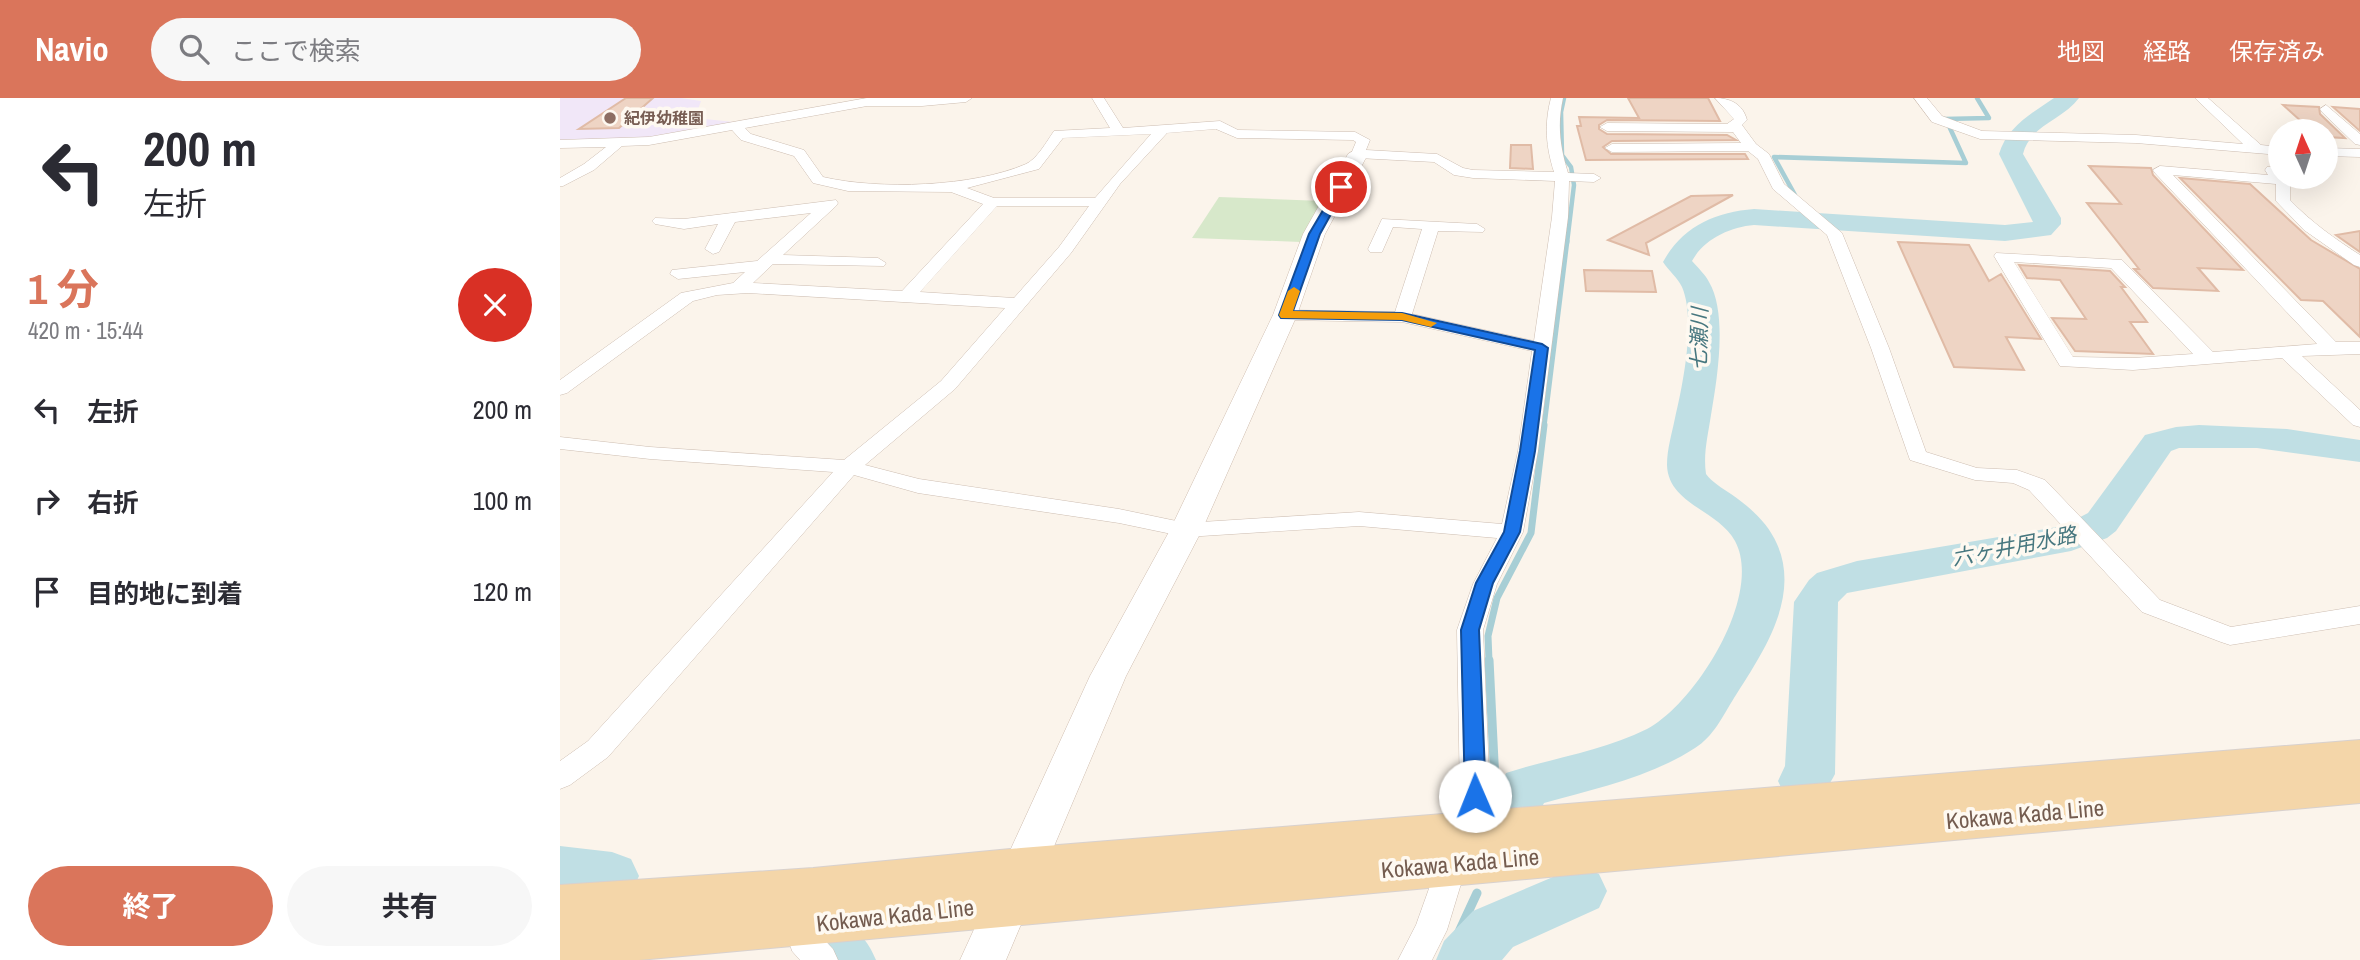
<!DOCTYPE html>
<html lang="ja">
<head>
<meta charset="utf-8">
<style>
  :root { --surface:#fff; --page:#f7f7f7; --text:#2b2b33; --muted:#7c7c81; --accent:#da755b }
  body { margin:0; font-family:"Archivo Narrow","Noto Sans JP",sans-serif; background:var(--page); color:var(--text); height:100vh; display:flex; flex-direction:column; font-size:26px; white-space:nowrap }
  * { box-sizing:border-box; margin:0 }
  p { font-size:23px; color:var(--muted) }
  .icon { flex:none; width:38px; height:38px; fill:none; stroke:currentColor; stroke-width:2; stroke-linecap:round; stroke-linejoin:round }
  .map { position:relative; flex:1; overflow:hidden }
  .panel { display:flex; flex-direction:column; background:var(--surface); width:560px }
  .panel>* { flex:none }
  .banner { background:#fff; color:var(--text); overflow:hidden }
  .needle { width:46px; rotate:357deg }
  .buttons { position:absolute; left:1708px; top:21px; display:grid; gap:14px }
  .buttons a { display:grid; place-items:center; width:70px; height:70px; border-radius:50%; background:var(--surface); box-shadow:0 7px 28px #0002; font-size:35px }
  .pin { position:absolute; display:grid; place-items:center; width:60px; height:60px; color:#fff; margin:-30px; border:4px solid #fff; border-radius:50%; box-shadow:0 2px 7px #0007 }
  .me { position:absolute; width:77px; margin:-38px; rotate:359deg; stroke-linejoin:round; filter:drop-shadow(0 0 5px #0008) }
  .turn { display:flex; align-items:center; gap:24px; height:147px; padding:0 28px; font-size:32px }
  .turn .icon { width:91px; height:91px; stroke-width:2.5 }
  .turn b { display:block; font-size:49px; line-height:60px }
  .round { display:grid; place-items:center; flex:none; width:74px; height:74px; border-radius:37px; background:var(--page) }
  .overview { display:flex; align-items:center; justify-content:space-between; height:119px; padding:0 28px }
  h1 { font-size:42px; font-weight:700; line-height:52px; color:var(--accent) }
  .action { display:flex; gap:14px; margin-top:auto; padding:14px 28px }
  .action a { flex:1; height:80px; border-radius:42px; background:var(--accent); color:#fff; font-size:28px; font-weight:700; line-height:80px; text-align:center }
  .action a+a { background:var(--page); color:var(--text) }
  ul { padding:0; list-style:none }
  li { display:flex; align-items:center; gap:21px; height:91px; padding:0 28px }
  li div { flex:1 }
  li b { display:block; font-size:26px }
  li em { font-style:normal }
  header { display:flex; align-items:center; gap:42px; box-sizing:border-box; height:98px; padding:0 35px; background:var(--accent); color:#fff }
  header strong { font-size:33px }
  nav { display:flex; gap:38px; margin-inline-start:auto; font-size:24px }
  .search { width:490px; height:63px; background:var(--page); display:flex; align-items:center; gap:18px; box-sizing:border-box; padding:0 24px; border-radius:38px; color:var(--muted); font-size:26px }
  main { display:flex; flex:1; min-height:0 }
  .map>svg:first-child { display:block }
  .education { fill:#f1e7f8 }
  .green { fill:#d7e8ca }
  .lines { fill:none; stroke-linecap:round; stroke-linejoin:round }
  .stream-far3 { stroke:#a7ced5; stroke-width:4.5 }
  .stream-far2 { stroke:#a7ced5; stroke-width:5 }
  .stream-far1 { stroke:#a7ced5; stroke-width:7 }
  .stream { stroke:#a7ced5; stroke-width:9 }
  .river { fill:#c0dfe4; fill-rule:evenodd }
  .building { fill:#eed4c4; stroke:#e0bba6; stroke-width:2 }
  .street-casing { stroke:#cdbdb1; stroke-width:1 }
  .secondary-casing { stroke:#cfbdaf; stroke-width:1 }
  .primary-casing { stroke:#d8d1ce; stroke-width:2 }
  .street { fill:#fff; fill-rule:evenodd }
  .secondary { fill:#fff; fill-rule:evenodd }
  .primary { fill:#f4d6a9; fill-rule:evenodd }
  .route { fill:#1a73e8; stroke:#114b97; stroke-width:2 }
  .slow { fill:#f59e0b }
  .education-dot { fill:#8d6e63; stroke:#fef9f1; stroke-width:2.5 }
  .labels { text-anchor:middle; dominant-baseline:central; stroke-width:7; stroke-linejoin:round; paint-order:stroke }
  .far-education-label { font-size:16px; font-weight:bold; fill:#785e54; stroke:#fef9f1; text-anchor:start }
  .water-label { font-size:21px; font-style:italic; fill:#47777f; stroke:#fef9f1 }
  .near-street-label { font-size:23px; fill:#745c4f; stroke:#fef9f1 }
</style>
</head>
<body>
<header>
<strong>Navio</strong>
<div class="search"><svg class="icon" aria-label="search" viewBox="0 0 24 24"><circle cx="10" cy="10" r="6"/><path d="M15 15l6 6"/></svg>ここで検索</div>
<nav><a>地図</a><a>経路</a><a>保存済み</a></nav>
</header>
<main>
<section class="panel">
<div class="banner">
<div class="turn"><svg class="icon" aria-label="left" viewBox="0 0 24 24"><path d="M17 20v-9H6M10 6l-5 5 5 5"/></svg><div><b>200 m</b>左折</div></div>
</div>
<div class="overview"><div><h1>1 分</h1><p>420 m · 15:44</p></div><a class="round" style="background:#d93025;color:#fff"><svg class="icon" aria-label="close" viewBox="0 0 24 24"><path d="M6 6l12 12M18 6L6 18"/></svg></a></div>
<ul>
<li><svg class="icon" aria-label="left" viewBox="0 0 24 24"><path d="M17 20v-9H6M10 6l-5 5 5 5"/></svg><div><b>左折</b></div><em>200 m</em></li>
<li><svg class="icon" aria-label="right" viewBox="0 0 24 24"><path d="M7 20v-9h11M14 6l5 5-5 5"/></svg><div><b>右折</b></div><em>100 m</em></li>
<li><svg class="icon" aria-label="arrive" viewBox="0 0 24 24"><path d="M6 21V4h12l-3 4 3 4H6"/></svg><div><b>目的地に到着</b></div><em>120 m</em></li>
</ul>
<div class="action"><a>終了</a><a>共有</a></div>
</section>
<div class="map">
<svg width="1800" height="862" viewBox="0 0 1800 862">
  <rect width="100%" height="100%" fill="#fbf4eb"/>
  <!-- education -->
  <path class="education" d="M0,0H121L141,3L135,20L174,24L103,38L58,43L0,42Z"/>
  <!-- green -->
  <path class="green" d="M659,99L763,103L741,144L632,140Z"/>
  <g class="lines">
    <!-- stream-far3 -->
    <path class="stream-far3" d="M1004,0L1001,14L1002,57L1011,69L1014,87L1007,145
      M1384,21L1429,20L1417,0
      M1235,97L1214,59L1406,65L1389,28"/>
    <!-- stream-far2 -->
    <path class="stream-far2" d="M984,329L1007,143"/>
    <!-- stream-far1 -->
    <path class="stream-far1" d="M929,563L928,538L937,500L971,435L984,327"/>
    <!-- stream -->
    <path class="stream" d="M929,562L936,704
      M886,862L917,795"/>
    <!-- river -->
    <path class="river" d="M1494,0H1519C1503,22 1470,27 1463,56L1501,120V126L1491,137L1445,143L1194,127C1170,129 1144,141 1132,163C1138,170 1145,176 1149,184C1168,216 1157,282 1151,317C1148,337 1143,356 1146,376C1152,384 1162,390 1171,396C1190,409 1208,425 1217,446C1241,500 1202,556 1174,600C1163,618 1153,639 1135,650C1091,679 1034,691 984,705L976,721L958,727L940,721L932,706L946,675C992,660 1043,653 1087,631C1135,606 1204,497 1175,443C1158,412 1108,406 1107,367C1107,351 1112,335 1115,320C1123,286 1136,222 1122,189C1118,180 1108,172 1103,164C1122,129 1155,114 1194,111L1445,127L1473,124L1439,56C1447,29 1472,15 1494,0Z
      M1639,327L1727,331L1800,342V364L1697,350H1619L1611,353L1556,433L1547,440L1511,453L1287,495L1278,504L1275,676C1262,701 1252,707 1225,698L1218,683L1225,668L1234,504L1249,482L1257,475L1297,463L1503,428L1528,415L1585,337L1616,329Z
      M0,748L52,754L71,761L79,778L71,795L52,802L0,796Z
      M1019,768L1039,776L1047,793L1039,810L953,849L942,862H876L884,843L913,813Z
      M279,826C300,834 307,841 316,862H254L250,853L258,834Z"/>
  </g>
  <!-- building -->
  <path class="building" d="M66,0H93L59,30L19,31Z
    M1068,0H1148L1160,23L1047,22L1039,27V31L1047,36L1167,37L1176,42L1052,43L1043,49L1051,56H1185L1188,61L1026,62L1017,28H1021L1019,19L1079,20Z
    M1723,7L1759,9L1760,16L1785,40L1766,39V33H1752Z
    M1773,9L1800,11V33Z
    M951,47H971L973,71L950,70Z
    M1529,68L1591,70L1593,77L1683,172L1638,170L1658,193L1593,190L1574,171H1579L1527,105L1561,106Z
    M1620,80L1690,86L1751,142L1800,171V239L1763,203L1741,202Z
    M1173,97L1086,145L1089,157L1048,142L1131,98Z
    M1800,133V154L1776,137Z
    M1338,144L1409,147L1429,183L1441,176L1481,241L1446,239L1464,272L1394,269Z
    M1459,167L1550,173L1565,189H1561L1587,224H1570L1593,256L1515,253L1492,220L1526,221L1500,182L1467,180Z
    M1024,172L1092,173L1096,194L1026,193Z"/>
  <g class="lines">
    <defs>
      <path id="street" d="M307,0H412L406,4L362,8H307L185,30L191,36L244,52L263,79C319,92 413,89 466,66C477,61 487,43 494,33L550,30L532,0H544L563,30L660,23L678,32L795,34L810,42L806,52L877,56L903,70L913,72L994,74C986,49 984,26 991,0H1003C997,27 1000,49 1008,75L1034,76L1041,80L1034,84L1009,83L1008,119L978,353L963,434L937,486L923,532L930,698L919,742L908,746L897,742L893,733L900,698L897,532L913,486L937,440L799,428L626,439L559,425L358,395L294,377L48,659L10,687L0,691V663L28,643L273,374L90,361L0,351V339L90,349L284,362L381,283L445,210L188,195L157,197L133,203L7,295L0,297V282L121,195L173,185L185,174L118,181L110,176L112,172L197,163L251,115L175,124L159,154L153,156L145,151L158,126L124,131L95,126L92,123L95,120L124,121L276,102L278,105L276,108L223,157L318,160L326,165L324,168L213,166L193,185L342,193L423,106L391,94L288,93L253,85L234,58L181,42L172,32L89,47L62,48L34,72L3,88H0V80L24,66L46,49L0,50V42L89,39ZM656,31L677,40L793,42L796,44L791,56L798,60L874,64L894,77L913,80L995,83L992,119L974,243L852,216L878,133L923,134L925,131L917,126L822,121L808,151L810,154H822L833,129L862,131L835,214L725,212L716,217L725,222L842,224L972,253L958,353L942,426L799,414L626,425L559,411L359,381L305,367L395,291L511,155L560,86L607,35ZM591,36L535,100H434L407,90L479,71L503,40ZM437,108H529L499,149L454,200L360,194Z
        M1155,0C1170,0 1183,6 1187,22L1182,27L1196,46L1209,56L1224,86L1282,135L1329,250L1366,354L1417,370L1457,372L1485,382L1600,502L1671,529L1800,508V526L1670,547L1661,544L1582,514L1469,392L1453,385L1415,382L1350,362L1311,250L1267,137L1213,91L1198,61L1188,53L1052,54L1045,50L1052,46L1181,45L1173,34L1047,33L1040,29L1047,25L1167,26L1174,21Z
        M1354,0H1367L1382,18L1422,33L1576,37L1683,46L1635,0H1648L1701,47L1720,49V57L1576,45L1420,41L1372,24Z
        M1766,7L1800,36V47L1795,46L1762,14L1760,11Z
        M1766,50L1800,51V59L1766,58Z
        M1600,68L1708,77L1705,72L1707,69H1717L1720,79H1725L1730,85V102C1751,124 1775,141 1800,157V169L1794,167L1744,132L1716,103V86L1613,77L1776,244H1800V256L1742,258L1800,312V329L1793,327L1722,260L1573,272L1500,268L1434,158L1436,155L1562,162L1653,254L1757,246L1595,75L1593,72ZM1454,164L1551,170L1633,256L1573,260L1513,259Z
        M892,753L903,757L907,766L887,832L872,862H838L856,827L881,757Z
        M240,811L251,816L258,835L273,851L278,862H240L232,853L224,826L229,816Z"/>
      <path id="secondary" d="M798,50L808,56L765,136L737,217L642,432L566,578L446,862H400L530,578L610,432L713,217L743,136L788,56Z"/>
      <path id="primary" d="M1800,642V705L79,862H0V787L253,770L461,750Z"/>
    </defs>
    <!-- street casing -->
    <use href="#street" class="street-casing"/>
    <!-- secondary casing -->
    <use href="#secondary" class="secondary-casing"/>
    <!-- primary casing -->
    <use href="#primary" class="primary-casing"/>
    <!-- street -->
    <use href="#street" class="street"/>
    <!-- secondary -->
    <use href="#secondary" class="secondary"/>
    <!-- primary -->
    <use href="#primary" class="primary"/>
  </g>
  <!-- route -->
  <path class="route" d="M778,87L786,89L760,136L733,213L842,215L982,246L988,250L975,353L960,434L933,485L919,532L926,698L923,704L915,706L908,704L905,698L901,532L916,485L944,434L960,353L975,252L842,222L721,220L719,217L749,136Z"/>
  <!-- slow -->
  <path class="slow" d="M734,189L740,193L733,213L842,215L877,225L871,229L842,222L721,220L719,217L728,193Z"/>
  <!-- markers -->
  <circle class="education-dot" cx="50" cy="20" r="7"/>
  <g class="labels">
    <!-- far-education labels -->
    <g class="far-education-label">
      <text x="64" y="20">紀伊幼稚園</text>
    </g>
    <!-- water labels -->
    <g class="water-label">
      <text transform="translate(1139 241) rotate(-89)">七瀬川</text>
      <text transform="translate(1454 448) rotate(-11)">六ヶ井用水路</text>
    </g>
    <!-- near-street labels -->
    <g class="near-street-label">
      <text transform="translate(1465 716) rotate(-5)">Kokawa Kada Line</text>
      <text transform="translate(900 765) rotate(-5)">Kokawa Kada Line</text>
      <text transform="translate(335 817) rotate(-6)">Kokawa Kada Line</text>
    </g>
  </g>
</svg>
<div class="buttons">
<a><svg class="needle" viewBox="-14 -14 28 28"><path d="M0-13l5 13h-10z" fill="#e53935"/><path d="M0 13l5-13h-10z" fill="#7c7c81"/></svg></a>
</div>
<div class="pin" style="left:781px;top:89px;background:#d93025"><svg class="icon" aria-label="arrive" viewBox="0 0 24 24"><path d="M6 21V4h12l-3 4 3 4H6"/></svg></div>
<svg class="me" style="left:915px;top:698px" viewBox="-20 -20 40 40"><circle r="19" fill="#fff"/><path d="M0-13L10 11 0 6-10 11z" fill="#1a73e8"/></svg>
</div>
</main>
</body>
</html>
